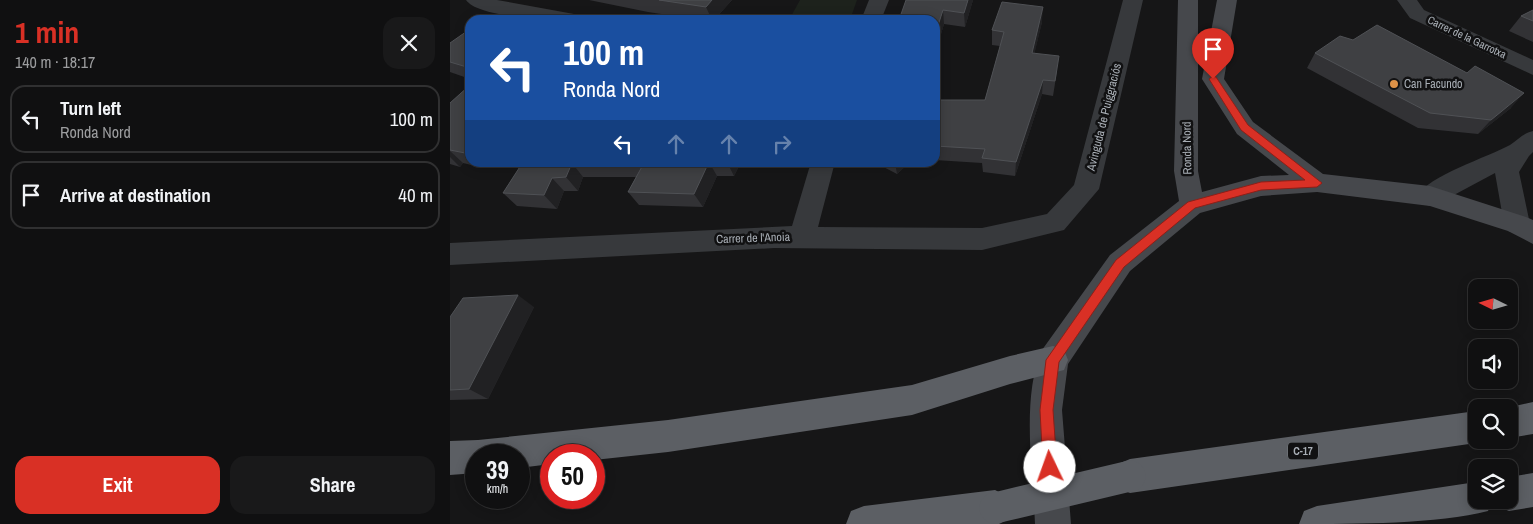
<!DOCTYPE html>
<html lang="en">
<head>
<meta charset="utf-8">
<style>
  :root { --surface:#101011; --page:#19191a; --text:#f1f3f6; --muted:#9c9d9f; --line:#303031; --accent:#d93025 }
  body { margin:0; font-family:"Archivo Narrow",sans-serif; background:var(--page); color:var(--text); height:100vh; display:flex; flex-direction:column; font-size:19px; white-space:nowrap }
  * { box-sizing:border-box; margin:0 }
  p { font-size:16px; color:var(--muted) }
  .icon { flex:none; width:28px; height:28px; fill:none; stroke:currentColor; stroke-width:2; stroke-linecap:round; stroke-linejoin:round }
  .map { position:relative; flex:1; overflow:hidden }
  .sheet { display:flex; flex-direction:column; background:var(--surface); width:450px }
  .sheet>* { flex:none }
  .guide { position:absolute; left:15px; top:15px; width:475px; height:152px; border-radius:15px; box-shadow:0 2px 12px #0003,0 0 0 1px var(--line); background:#1a4fa0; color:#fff; overflow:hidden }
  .needle { width:32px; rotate:275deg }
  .controls { position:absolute; left:1018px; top:279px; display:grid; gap:10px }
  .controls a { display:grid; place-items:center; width:50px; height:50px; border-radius:10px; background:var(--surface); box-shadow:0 2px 12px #0003,0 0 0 1px var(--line); font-size:25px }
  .speed { position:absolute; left:15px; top:444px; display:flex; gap:10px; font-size:25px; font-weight:700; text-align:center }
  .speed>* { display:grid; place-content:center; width:65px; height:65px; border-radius:50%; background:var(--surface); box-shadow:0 2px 12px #0003,0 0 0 1px var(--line); line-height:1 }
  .speed small { font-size:12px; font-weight:400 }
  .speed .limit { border:8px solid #d22; background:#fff; color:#111 }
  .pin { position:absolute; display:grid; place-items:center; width:42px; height:42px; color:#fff; margin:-51px -21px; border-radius:50% 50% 50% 0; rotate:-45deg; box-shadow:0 0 5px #0007 }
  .pin .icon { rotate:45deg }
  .me { position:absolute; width:55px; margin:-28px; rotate:357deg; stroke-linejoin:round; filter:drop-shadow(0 0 4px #0008) }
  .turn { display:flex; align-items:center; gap:18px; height:105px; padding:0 15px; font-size:22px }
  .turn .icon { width:65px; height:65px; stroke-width:2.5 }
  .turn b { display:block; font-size:35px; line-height:42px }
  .lanes { display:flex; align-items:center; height:48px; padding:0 15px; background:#0003; justify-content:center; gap:25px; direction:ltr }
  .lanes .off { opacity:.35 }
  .round { display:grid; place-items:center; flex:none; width:52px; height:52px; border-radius:15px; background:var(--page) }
  .overview { display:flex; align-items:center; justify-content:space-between; height:85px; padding:0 15px }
  h1 { font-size:30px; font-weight:800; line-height:38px; color:var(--accent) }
  .button { display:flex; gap:10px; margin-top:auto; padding:10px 15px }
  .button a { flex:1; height:58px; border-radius:15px; background:var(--accent); color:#fff; font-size:20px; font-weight:800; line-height:58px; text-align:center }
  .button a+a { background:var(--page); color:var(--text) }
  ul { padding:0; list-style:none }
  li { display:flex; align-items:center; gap:15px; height:68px; margin:0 10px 8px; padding:0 5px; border:2px solid var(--line); border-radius:15px }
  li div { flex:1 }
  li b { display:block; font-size:19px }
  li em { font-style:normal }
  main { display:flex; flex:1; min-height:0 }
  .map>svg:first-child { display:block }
  .green { fill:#1d221c }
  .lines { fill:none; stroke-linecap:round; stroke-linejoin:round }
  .minor { fill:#37393c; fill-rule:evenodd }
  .tertiary { fill:#37393c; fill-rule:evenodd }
  .secondary { fill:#46484c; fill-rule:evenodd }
  .trunk { fill:#5c5f64; fill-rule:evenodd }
  .trunk-bridge { stroke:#5c5f64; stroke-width:31 }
  .wall { fill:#323235 }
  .shaded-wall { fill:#212123 }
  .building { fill:#3f4043; stroke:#4f5155 }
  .route { fill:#d93025; stroke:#8d1f18 }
  .poi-dot { fill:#de9247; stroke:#111112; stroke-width:2 }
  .labels { text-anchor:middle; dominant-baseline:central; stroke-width:5; stroke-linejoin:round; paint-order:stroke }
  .far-street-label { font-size:11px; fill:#a9afb6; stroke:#111112 }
  .shield { fill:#111112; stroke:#7b8085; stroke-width:1 }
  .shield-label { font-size:11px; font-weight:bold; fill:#a9afb6 }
  .poi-label { font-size:12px; fill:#a9afb6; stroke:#111112; text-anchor:start }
  .street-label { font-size:12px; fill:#a9afb6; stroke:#111112 }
</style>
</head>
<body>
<main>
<section class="sheet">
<div class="overview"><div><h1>1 min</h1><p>140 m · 18:17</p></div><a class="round"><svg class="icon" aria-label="close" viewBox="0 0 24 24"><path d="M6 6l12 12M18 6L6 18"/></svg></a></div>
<ul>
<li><svg class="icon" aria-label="left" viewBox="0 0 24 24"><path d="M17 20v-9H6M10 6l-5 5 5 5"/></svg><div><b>Turn left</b><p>Ronda Nord</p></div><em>100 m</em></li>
<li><svg class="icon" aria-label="arrive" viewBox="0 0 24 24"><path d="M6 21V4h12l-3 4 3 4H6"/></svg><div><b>Arrive at destination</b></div><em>40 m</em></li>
</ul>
<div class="button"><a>Exit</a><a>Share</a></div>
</section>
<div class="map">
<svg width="1083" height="524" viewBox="0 0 1083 524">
  <rect width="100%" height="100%" fill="#161617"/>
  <!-- green -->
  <path class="green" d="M350,0H407L400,20H339Z"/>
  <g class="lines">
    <!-- minor -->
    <path class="minor" d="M16,0H47L124,14L131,16L134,20C111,20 29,19 16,0Z
      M419,0H439L431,20H411Z
      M673,0H693L649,189L614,230L532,250L324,248L0,265V243L342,226L361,162H385L368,227L532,228L597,214L624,185Z
      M947,0H967L974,10L1083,60V75L960,18Z"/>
    <!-- tertiary -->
    <path class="tertiary" d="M1083,131V152L1079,156L1069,172L1080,224L1076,231L1067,234L1058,231L1054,224L1045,173L989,203L980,206L971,203L967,196C978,176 1038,157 1060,145C1068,140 1073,133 1083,131Z"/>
    <!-- secondary -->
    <path class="secondary" d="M728,0H748V171L752,192L811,176L839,175L787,134L752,79L767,0H787L774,79L803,122L873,174L980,186L1076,217L1083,220V244L1058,231L980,206L867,192L811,196L750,213L680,271L618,364L612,410L621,524H585C583,473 571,396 592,350L660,255L729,201L724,171Z"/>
    <!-- trunk -->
    <path class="trunk" d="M603,346L614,350L618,360L614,370L560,384L462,415L218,452L144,460V455H101V464L69,468V455H26V473L0,475V441L28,440L218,420L462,385L560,356Z
      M1083,402V434L1059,438V408H1056Z
      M1026,411V440H1033L1026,443L680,493L668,488L663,476L668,464L680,459Z
      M1083,473V507L1059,511L1047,506L1044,500H1059V477Z
      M1026,482V500H1043L1038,511C989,524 904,524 849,524L854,511L867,506Z
      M545,490L557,496L563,508L557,520L549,524H396L401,511L414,506Z"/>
    <!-- trunk-bridge -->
    <path class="trunk-bridge" d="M545,508L680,476"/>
  </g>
  <!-- wall -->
  <path class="wall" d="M139,0H282L264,20H251L198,12Z
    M456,0H523L515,27L494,24L485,54V20Z
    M1083,10V42L1059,31L1071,16Z
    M592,22L584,54L607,71L603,96L592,94L565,176L533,172L532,163L485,160V100H535L550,46L542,45V30Z
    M20,29V79L0,72V43Z
    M865,53L1061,108L1028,134L968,128L857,68Z
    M20,85V162H41L34,168L13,163L10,167L0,164V103Z
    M73,162H291L284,176H267L253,207L189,205L178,192L186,177H133L128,191H114L107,209L67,206L53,193Z
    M424,162H460L447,174Z
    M84,307L38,399L0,400V317Z"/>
  <!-- shaded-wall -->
  <path class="shaded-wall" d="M262,0H282L264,20H262L256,7Z
    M518,0H523L515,27L514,13Z
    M593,7L592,22L581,68L582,53Z
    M493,10L494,24L485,54V35Z
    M593,80L592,94L565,176L566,162Z
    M1074,93L1061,108L1028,134L1041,120Z
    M0,151L13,163L10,167L0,157Z
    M28,162H41L34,168Z
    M259,162L267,176L253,207L244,194Z
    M277,162H291L284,176Z
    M445,162H460L447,174Z
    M122,163L133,177L128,191L116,177Z
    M102,178L114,191L107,209L94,195Z
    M68,295L84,307L38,399L19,389Z"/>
  <!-- building -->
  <path class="building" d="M209,0H262L256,7Z
    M456,0H518L514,13L493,10L485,35V20H449Z
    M552,2L593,7L582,53L609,56L605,81L593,80L566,162L532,158L535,149L485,146V100H535L554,32L542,30Z
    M1083,10V21L1071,16Z
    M927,25L1017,73L1025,66L1074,93L1041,120L980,113L865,53L890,36L903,40Z
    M20,29V68L0,62V43Z
    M20,85V154L0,150V103Z
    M73,162H259L244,194L178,192L194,163H122L116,177L102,178L94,195L53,193Z
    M68,295L19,389L0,390V317L13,298Z"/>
  <!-- route -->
  <path class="route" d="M763,76L766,77L798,125L872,183L867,187L811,190L745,208L674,267L609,362L603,410L607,467L605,472L600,474L595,472L593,467L590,410L596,360L666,260L738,202L811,182L855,180L791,130L759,79Z"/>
  <!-- markers -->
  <circle class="poi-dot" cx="944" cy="84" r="5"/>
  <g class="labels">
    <!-- far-street labels -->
    <g class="far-street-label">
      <text transform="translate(1017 37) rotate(25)">Carrer de la Garrotxa</text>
    </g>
    <!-- shield labels -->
    <rect class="shield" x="838" y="442.5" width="30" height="17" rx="4"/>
    <g class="shield-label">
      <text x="853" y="451">C-17</text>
    </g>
    <!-- poi labels -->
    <g class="poi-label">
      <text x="954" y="84">Can Facundo</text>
    </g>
    <!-- street labels -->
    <g class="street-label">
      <text transform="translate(654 117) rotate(-76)">Avinguda de Puiggraciós</text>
      <text transform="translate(737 148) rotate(-91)">Ronda Nord</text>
      <text transform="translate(303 238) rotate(-2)">Carrer de l'Anoia</text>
    </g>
  </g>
</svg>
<div class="controls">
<a><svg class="needle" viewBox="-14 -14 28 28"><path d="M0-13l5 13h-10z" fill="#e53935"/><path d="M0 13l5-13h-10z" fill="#9c9d9f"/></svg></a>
<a><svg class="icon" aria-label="sound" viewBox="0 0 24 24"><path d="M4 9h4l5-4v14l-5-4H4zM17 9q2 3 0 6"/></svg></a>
<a><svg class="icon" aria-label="search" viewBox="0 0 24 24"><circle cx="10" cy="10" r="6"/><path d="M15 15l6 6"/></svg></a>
<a><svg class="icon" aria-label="layers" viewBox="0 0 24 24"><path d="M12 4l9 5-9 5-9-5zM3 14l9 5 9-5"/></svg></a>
</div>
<div class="speed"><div>39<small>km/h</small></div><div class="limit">50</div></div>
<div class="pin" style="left:763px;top:79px;background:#d93025"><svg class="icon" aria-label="arrive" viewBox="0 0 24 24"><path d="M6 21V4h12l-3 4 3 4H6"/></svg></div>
<svg class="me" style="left:600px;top:467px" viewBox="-20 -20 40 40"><circle r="19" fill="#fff"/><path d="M0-13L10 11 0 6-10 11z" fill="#d93025"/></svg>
<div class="guide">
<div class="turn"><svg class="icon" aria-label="left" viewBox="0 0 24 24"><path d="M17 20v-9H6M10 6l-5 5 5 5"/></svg><div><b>100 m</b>Ronda Nord</div></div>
<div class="lanes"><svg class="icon" aria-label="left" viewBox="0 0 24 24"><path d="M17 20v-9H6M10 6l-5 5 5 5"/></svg><svg class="icon off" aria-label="ahead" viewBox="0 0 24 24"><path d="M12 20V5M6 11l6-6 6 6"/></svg><svg class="icon off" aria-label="ahead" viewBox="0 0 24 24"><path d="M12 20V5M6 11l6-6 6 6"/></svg><svg class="icon off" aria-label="right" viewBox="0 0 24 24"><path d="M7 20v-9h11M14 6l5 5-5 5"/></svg></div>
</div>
</div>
</main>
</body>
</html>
